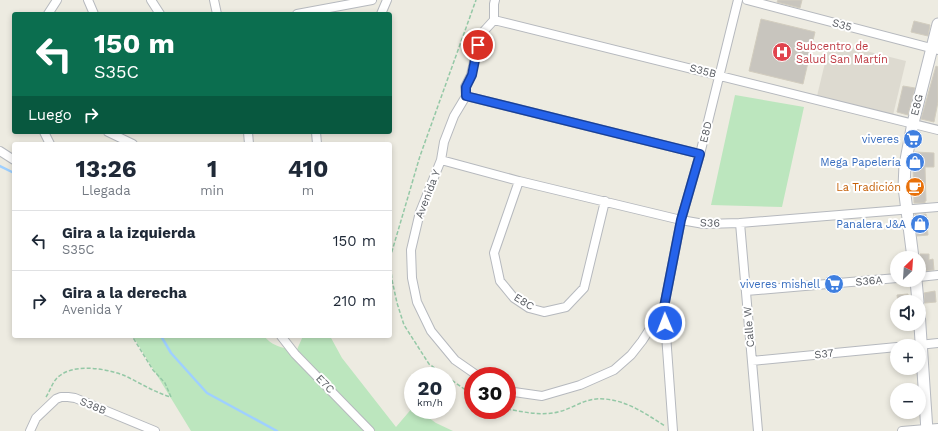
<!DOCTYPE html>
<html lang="es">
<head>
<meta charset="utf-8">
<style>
  :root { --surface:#fff; --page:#f6f6f7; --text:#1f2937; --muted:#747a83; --line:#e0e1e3 }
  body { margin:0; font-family:"Work Sans",sans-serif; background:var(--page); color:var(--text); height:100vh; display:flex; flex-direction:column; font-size:15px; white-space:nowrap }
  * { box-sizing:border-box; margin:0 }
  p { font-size:13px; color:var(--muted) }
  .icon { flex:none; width:22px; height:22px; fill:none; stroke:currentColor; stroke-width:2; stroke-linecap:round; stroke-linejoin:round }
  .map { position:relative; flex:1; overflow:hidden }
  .panel { position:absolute; left:12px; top:142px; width:380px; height:196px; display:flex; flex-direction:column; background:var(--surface); border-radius:4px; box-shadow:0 2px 6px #0003 }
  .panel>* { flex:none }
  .guide { position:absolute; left:12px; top:12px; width:380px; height:122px; border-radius:4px; box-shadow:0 2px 6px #0003; background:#0b6e4f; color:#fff; overflow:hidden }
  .needle { width:26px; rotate:25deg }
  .tools { position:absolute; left:890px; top:251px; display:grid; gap:8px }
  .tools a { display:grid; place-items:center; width:36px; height:36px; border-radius:50%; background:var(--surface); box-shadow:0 2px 6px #0003; font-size:20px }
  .speed { position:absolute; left:404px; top:367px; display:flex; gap:8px; font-size:20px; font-weight:700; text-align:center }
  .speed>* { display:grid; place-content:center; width:52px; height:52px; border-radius:50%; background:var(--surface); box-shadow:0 2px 6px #0003; line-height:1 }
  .speed small { font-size:10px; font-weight:400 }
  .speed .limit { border:6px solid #d22; background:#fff; color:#111 }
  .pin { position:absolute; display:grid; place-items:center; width:34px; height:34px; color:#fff; margin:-17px; border:2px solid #fff; border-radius:50%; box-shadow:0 1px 4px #0007 }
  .me { position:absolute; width:44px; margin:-22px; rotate:359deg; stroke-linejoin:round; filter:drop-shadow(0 0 3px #0008) }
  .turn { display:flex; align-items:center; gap:14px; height:84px; padding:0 16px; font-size:18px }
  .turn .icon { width:52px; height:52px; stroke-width:2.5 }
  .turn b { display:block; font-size:28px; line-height:34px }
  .then { display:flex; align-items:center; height:38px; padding:0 16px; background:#0003; gap:8px; font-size:15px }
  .eta { display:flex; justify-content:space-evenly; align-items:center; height:68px; text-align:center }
  .eta b { font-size:24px; font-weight:700; line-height:28px }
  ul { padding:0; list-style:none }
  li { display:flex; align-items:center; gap:12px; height:60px; padding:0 16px; border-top:1px solid var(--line) }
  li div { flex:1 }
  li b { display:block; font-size:15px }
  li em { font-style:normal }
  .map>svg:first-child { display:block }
  .education { fill:#dddad0 }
  .green { fill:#bce6be }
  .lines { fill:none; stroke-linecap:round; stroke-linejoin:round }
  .stream { stroke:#9fd0ff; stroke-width:2.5 }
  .building { fill:#c8c5be; stroke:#d2cdbf }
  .street-casing { stroke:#b6b9be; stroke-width:10 }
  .secondary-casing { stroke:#b7bac0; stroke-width:13 }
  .path { stroke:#94c8a6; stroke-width:1.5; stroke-dasharray:4 2; stroke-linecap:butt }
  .street { stroke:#fff; stroke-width:8 }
  .secondary { stroke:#fff; stroke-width:11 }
  .route-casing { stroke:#184099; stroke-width:10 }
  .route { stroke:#2563eb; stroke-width:7 }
  .labels { text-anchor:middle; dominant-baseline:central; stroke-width:4; stroke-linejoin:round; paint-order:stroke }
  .street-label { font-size:11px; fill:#595d63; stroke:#fff }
  .health-label { font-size:11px; fill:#be3a42; stroke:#fff; text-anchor:start }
  .shop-label { font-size:11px; fill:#366cbe; stroke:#fff; text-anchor:end }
  .food-label { font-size:11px; fill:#c56008; stroke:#fff; text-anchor:end }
</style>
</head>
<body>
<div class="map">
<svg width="938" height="431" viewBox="0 0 938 431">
  <rect width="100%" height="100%" fill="#edebe1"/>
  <!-- education -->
  <path class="education" d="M830,42L906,61L893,115L817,96Z"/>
  <!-- green -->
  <path class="green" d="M735,95L804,107L782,207L711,205Z
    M133,336H264C270,344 282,349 292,349L295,354L303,336H330L342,358L396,427L413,407V410H418L436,423L453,431H191Z"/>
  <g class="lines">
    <!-- stream -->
    <path class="stream" d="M0,166L14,173
      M161,336L171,353L207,393L277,431"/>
  </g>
  <!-- building -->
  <path class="building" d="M778,0H802L800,8L777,2Z
    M761,19L815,32L803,84L749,71Z
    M914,21L930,25L928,36L911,32Z
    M936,66L938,67V102L934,122L921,119Z
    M903,86L915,88L908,115L897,112Z
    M915,152L934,153V167H925L926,201H925V203H914L913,167Z
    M915,214H926L928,235L917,236Z
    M920,254H929V260L933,259L934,270L920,271Z
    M935,291L936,302L925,303L924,293Z
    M908,294L909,302H898L897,295Z"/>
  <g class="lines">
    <defs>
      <path id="street" d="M88,0L94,14
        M151,0L160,14
        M214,0L217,14
        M747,0L938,50
        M48,14L57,0
        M297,14L372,0
        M381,14L387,0
        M494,20L938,130
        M466,96L700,154
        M44,132L50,144
        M108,132L133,144
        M248,132L249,144
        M316,132L317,144
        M0,151L14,160
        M441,160L519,181L681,220L704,224L740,223L938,207
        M519,181L494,253L500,281L514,298L529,308L544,312L566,307L584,288L605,201
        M740,223L758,431
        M919,277L938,275
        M746,291L897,278
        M281,336L295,354L370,431
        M909,346L938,343
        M752,361L897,347
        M478,376L455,360L431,331L417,302L412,278L411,250L420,212L441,160L444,142L454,116L466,96L465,87L471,75L478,45L484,31L494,20V4L495,0
        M507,389L514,392L542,396L580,385L614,370L631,355L642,341L664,307
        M30,431L36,418L56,399L61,397H68L75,398L155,431
        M673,431L664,307L681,220L700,154L738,0
        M902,431L938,428"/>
      <path id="secondary" d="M913,258L904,187L905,165L913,123L938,24
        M916,280L918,302
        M919,311L927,431"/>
    </defs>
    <!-- street casing -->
    <use href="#street" class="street-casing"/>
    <!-- secondary casing -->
    <use href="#secondary" class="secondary-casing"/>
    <!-- path -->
    <path class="path" d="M390,258L420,156L476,0
      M390,262L392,280L397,303L404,325L429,364L446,376
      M447,377L473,395
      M46,397C50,391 52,383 57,378C72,363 104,368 123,375C139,382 153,392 171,397L165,383L153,370L132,336
      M507,409C524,412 541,416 558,412C575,408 585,397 605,399C628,401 646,414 665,426"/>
    <!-- street -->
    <use href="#street" class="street"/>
    <!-- secondary -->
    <use href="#secondary" class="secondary"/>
  </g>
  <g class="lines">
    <defs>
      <path id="route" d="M478,45L472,75L466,87V96L700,154L681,220L664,307L665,323"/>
    </defs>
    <!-- route casing -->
    <use href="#route" class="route-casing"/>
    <!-- route -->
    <use href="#route" class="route"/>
  </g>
  <!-- icons -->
  <defs>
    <symbol id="hospital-disc" viewBox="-11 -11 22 22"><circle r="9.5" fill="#e0444e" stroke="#fff"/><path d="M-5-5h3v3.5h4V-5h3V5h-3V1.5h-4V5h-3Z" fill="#fff"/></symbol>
    <symbol id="supermarket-disc" viewBox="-11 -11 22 22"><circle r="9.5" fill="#3f7fe0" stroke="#fff"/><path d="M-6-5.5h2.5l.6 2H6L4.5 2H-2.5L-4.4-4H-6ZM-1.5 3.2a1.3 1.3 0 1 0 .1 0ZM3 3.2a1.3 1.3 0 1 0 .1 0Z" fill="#fff"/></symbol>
    <symbol id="shop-disc" viewBox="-11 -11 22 22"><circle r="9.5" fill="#3f7fe0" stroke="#fff"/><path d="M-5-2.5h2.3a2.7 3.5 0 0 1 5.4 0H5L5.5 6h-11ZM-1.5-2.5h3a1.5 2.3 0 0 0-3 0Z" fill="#fff"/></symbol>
    <symbol id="cafe-disc" viewBox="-11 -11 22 22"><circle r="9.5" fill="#e8710a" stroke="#fff"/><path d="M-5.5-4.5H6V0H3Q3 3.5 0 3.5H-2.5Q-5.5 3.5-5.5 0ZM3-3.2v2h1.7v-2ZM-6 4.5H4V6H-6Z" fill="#fff"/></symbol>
  </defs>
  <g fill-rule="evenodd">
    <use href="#hospital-disc" x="771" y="41" width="22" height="22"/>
    <use href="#supermarket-disc" x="902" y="128" width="22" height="22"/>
    <use href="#shop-disc" x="904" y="151" width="22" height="22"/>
    <use href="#cafe-disc" x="904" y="176" width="22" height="22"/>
    <use href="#shop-disc" x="909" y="213" width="22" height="22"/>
    <use href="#supermarket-disc" x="823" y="273" width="22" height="22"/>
  </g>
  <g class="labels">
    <!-- street labels -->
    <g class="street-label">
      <text transform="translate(842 25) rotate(15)">S35</text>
      <text transform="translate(703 71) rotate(14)">S35B</text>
      <text transform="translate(917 105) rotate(-76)">E8G</text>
      <text transform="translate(706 132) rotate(-76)">E8D</text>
      <text transform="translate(428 194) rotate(-69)">Avenida Y</text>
      <text transform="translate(710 223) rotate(2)">S36</text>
      <text transform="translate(869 281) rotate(-5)">S36A</text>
      <text transform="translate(524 302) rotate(32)">E8C</text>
      <text transform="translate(749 327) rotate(-95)">Calle W</text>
      <text transform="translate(824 354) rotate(-6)">S37</text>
      <text transform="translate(325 384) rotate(46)">E7C</text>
      <text transform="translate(93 406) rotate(22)">S38B</text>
    </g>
    <!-- health labels -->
    <g class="health-label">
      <text x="796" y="46">Subcentro de<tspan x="796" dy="13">Salud San Martín</tspan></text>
    </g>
    <!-- shop labels -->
    <g class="shop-label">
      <text x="899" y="139">viveres</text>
      <text x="901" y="162">Mega Papelería</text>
      <text x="906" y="224">Panalera J&amp;A</text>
      <text x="820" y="284">viveres mishell</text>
    </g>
    <!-- food labels -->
    <g class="food-label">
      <text x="901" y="187">La Tradición</text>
    </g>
  </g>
</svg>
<div class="tools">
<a><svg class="needle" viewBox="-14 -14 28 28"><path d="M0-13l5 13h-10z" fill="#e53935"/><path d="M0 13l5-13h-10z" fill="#747a83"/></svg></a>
<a><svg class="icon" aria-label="sound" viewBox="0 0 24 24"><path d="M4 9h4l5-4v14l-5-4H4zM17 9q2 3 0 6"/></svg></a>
<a>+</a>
<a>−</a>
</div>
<div class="speed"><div>20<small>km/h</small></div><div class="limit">30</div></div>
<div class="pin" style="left:478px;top:45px;background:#d93025"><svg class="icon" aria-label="arrive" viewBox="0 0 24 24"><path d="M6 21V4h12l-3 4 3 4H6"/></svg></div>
<svg class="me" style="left:665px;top:323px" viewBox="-20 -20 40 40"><circle r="17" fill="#2563eb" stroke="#fff" stroke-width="3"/><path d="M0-11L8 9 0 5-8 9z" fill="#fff"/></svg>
<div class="guide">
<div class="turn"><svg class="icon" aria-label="left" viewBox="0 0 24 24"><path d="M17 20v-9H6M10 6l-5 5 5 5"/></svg><div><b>150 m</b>S35C</div></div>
<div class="then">Luego<svg class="icon" aria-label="right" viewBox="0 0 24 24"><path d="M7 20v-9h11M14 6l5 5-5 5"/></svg></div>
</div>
<section class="panel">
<div class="eta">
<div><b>13:26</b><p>Llegada</p></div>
<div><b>1</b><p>min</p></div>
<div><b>410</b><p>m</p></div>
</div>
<ul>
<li><svg class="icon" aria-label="left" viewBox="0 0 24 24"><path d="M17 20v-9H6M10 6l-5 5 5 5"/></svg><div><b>Gira a la izquierda</b><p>S35C</p></div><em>150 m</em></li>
<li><svg class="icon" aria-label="right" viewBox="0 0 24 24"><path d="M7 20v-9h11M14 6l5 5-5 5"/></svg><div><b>Gira a la derecha</b><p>Avenida Y</p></div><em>210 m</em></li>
</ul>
</section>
</div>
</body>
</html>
